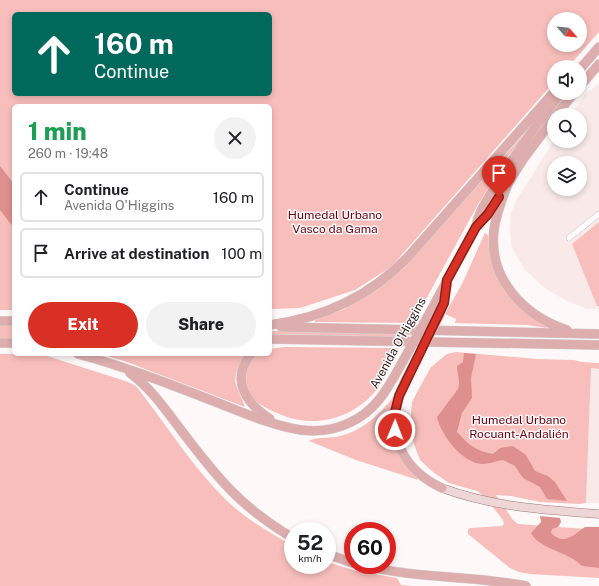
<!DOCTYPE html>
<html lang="en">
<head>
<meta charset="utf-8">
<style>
  :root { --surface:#fff; --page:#f2f2f2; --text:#202124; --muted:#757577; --line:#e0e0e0; --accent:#d93025 }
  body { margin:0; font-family:"Public Sans",sans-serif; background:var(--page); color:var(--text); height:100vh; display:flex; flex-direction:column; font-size:15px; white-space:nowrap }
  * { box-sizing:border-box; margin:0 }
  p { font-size:13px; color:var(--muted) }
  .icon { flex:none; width:22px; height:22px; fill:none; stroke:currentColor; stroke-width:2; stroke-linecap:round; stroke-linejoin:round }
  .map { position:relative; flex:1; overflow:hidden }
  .side { position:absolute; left:12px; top:104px; width:260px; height:252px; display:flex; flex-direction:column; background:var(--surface); border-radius:6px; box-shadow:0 2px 6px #0003 }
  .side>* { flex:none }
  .top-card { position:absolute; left:12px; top:12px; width:260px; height:84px; border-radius:6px; box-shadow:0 2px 6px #0003; background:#00695c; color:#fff; overflow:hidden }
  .needle { width:26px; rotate:117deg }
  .fabs { position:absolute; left:547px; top:12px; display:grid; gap:8px }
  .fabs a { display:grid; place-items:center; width:40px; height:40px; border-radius:50%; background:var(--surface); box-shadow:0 2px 6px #0003; font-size:20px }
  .speed { position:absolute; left:284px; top:522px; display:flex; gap:8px; font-size:20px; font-weight:700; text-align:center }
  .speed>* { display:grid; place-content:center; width:52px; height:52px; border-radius:50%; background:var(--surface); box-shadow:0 2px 6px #0003; line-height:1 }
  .speed small { font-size:10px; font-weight:400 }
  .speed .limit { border:6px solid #d22; background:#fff; color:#111 }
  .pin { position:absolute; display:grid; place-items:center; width:34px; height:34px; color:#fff; margin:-41px -17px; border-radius:50% 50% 50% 0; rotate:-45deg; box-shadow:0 0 4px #0007 }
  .pin .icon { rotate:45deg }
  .me { position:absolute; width:44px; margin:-22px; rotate:1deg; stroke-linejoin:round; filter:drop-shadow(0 0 3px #0008) }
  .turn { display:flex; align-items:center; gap:14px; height:84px; padding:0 16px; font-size:18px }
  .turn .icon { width:52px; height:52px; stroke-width:2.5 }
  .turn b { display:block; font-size:28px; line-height:34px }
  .round { display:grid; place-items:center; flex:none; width:42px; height:42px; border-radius:21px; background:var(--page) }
  .summary { display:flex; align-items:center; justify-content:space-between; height:68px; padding:0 16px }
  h1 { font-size:24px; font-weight:800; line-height:30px; color:#1e9e55 }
  .cta { display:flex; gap:8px; margin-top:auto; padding:8px 16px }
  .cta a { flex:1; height:46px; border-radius:24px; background:var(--accent); color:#fff; font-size:16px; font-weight:800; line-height:46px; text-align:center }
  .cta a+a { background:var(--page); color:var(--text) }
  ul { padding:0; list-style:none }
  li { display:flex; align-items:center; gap:12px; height:50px; margin:0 8px 6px; padding:0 8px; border:2px solid var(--line); border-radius:6px }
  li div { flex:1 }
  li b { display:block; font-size:15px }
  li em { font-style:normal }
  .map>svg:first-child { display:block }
  .built { fill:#f9eae9; fill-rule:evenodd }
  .green { fill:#f8bebb; fill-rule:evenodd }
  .water { fill:#dd908e }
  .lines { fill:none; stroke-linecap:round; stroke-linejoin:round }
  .street-casing { stroke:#987f7d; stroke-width:6 }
  .secondary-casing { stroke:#987f7d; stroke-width:9 }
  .primary-casing { stroke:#d5d3d3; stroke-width:10 }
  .street { stroke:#fff; stroke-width:5.5 }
  .secondary { stroke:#eed6d6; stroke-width:8 }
  .primary { stroke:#ddaead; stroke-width:9 }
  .primary-bridge-casing { stroke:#d5d3d3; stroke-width:10; stroke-linecap:butt }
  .primary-bridge { stroke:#ddaead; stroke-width:9 }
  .route-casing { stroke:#8d1f18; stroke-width:10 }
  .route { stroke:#d93025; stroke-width:7 }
  .labels { text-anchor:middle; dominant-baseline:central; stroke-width:3; stroke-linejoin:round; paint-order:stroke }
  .park-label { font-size:12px; fill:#630413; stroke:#fef8f8 }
  .street-label { font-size:12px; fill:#2b2121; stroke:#fef8f8 }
</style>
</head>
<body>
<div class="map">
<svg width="599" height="586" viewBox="0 0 599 586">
  <rect width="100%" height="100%" fill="#fef8f8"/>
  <!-- built -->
  <path class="built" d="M599,84V309H587L567,301L546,289L525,270L512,248L510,233L511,213L517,199L554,141H580V115H571L585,94ZM554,163H580V189H554Z
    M591,363H599V503H586Z"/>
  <!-- green -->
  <path class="green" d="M0,0H599V32L568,67H554V82L391,267L355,290L300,308L270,309V106H14V310H0ZM14,14H270V94H14ZM554,19H580V45H554Z
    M532,125L509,155L477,206L413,323L315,322V320L345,309L377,290L403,269Z
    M599,222V306H597L572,244Z
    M485,233L488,235C489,275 509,308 545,325L547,328L527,325L455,323L456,319L445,314L462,284Z
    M0,325L14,326V339H0Z
    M270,331L376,332L409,334L408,337L270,334Z
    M284,347L398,348C392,362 386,377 377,389C356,416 320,428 287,417C277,413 263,408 255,400C246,389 243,376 250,363C252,360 254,356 258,354C261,353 267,354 270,354V349Z
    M456,352L537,359L574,360L582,362L599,363V369L591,368L586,503L579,504L540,502L511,496L496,495L513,520L518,524L599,530V578L530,574L519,572L510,568L468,534V530L470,528L502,526L504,524L503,520L484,496L477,491L449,483L433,472L420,460L414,444L410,426L412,402L415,396L431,367L447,354Z
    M0,354H41L128,382L136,386C166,424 192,467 227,501C246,519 270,533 293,546V565H327V562L356,571L397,578L401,585L414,586H0Z
    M100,354H245L236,373L235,382L245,407L124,361Z
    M396,394L391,420L418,480L356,460L309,441C316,437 328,438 336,437C362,432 380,414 396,394Z"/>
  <!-- water -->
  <path class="water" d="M0,166L14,184V228L0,210Z
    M464,353L476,354L471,378L472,398L462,413L457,432C469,445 476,451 493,454L500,448L513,446L526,455L535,471L548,476L555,482L567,501L547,499L540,487L523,478L515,466L503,460C496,461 489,464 482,464C462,463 441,435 437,417L458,389C461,382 457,374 457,366L463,362Z
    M540,516L560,518L561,522L558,527L552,529L551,533C565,546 573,535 585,527H599V568C594,567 588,567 583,566C580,565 577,561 573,559C561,551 538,547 531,533L541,522Z"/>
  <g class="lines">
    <defs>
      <path id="street" d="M569,238L599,214"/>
      <path id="secondary" d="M442,488C493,507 545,510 599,514"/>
      <path id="primary" d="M580,69L599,47
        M580,86L599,64
        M556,115L574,93
        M509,181C503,197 496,213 494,230C488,279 524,316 567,330
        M476,227L488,214L524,158L554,118
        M428,316L476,227C478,212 487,201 494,188C514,155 537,124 561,93
        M439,316L444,303L447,285
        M0,321H14
        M270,325C323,318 370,296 407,258L554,92
        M281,327L599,334
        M270,339L599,345
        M0,343H14
        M78,354C127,367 174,386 221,404C246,414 274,426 301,430C317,432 334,430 349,423C377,411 389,386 403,361
        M251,354C230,380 246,403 270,419
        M416,361C409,374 401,386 398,400C387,440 407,472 442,488
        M130,373C152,389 167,412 184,434C219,480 242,508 293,538
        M327,554L353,563
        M362,565C416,579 472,575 526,586"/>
    </defs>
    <!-- street casing -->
    <use href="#street" class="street-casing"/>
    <!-- secondary casing -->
    <use href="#secondary" class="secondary-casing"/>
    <!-- primary casing -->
    <use href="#primary" class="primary-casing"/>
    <!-- street -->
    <use href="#street" class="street"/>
    <!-- secondary -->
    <use href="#secondary" class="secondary"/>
    <!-- primary -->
    <use href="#primary" class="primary"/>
    <defs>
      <path id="primary-bridge" d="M403,361L428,316
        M416,361L439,316"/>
    </defs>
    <!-- primary-bridge casing -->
    <use href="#primary-bridge" class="primary-bridge-casing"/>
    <!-- primary-bridge -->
    <use href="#primary-bridge" class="primary-bridge"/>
  </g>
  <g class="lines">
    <defs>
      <path id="route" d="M395,430V412L399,396L444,303L447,280L476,227L488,214L499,197"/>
    </defs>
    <!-- route casing -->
    <use href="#route" class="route-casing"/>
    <!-- route -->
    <use href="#route" class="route"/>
  </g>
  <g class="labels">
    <!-- park labels -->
    <g class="park-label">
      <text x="335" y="215">Humedal Urbano<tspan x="335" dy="14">Vasco da Gama</tspan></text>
      <text x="519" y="420">Humedal Urbano<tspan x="519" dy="14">Rocuant-Andalién</tspan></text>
    </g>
    <!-- street labels -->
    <g class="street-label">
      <text transform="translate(398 343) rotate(-61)">Avenida O'Higgins</text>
    </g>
  </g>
</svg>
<div class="fabs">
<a><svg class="needle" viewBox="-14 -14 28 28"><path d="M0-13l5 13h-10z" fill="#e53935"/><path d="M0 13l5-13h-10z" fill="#757577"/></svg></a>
<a><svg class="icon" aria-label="sound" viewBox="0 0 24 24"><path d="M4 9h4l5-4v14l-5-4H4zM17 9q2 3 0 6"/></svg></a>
<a><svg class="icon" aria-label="search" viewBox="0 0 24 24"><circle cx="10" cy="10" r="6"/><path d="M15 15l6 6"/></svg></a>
<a><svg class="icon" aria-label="layers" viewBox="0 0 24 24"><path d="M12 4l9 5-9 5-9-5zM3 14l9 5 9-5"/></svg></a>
</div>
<div class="speed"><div>52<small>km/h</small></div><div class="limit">60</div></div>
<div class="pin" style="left:499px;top:197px;background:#d93025"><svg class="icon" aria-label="arrive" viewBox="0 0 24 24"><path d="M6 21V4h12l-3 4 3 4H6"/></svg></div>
<svg class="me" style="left:395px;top:430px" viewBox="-20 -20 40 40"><circle r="17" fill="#d93025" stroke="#fff" stroke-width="3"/><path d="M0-11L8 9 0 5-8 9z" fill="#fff"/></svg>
<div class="top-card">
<div class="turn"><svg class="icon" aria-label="ahead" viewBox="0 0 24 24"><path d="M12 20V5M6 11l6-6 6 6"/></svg><div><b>160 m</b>Continue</div></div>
</div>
<section class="side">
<div class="summary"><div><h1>1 min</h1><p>260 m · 19:48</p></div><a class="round"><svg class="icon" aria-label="close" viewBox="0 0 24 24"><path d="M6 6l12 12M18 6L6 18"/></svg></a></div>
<ul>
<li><svg class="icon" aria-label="ahead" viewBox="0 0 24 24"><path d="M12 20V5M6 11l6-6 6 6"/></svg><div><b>Continue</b><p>Avenida O'Higgins</p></div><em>160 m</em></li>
<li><svg class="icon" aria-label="arrive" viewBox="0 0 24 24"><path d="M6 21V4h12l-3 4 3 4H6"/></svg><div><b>Arrive at destination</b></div><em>100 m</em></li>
</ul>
<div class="cta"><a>Exit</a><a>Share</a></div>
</section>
</div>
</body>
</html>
